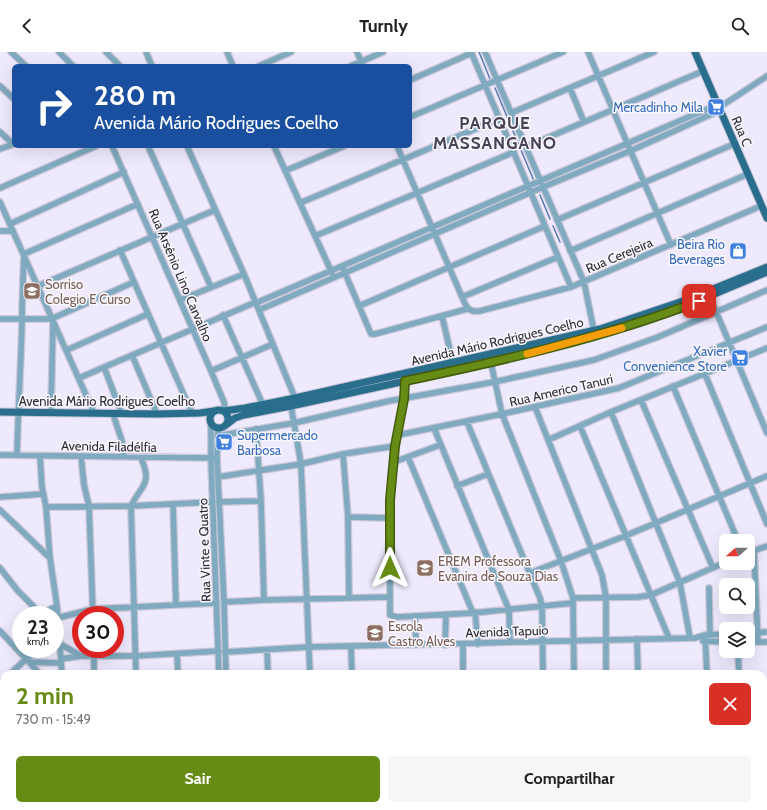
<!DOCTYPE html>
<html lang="pt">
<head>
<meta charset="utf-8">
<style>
  :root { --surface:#fff; --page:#f6f6f6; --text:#202124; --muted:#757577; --accent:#678c15 }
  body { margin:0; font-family:Cabin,sans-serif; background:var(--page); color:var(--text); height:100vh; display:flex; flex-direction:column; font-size:15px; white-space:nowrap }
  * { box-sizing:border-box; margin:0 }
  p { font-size:13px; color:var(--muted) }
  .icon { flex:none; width:22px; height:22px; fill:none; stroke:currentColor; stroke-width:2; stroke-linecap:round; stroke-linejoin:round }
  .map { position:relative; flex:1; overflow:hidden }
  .details { position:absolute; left:0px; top:618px; width:767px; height:140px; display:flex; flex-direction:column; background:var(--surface); border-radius:12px 12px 0 0; box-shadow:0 4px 16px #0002 }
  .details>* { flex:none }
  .banner { position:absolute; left:12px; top:12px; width:400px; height:84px; border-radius:6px; box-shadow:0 4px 16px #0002; background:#1a4fa0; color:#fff; overflow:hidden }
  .needle { width:26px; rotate:249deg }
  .controls { position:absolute; left:719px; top:482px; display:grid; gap:8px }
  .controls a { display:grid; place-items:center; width:36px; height:36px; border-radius:6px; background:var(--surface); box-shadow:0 4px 16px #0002; font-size:20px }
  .speed { position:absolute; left:12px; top:554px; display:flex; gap:8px; font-size:20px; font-weight:700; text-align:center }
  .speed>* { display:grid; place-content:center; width:52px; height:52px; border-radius:50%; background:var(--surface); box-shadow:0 4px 16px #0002; line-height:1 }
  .speed small { font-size:10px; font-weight:400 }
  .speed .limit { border:6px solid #d22; background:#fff; color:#111 }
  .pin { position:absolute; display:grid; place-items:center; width:34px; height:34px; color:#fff; margin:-17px; border-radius:8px; box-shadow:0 2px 6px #0006 }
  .me { position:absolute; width:44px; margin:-22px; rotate:0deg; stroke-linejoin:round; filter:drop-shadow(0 0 3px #0008) }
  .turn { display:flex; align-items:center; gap:14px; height:84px; padding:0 16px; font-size:18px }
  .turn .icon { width:52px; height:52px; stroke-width:2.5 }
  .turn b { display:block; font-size:28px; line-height:34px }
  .round { display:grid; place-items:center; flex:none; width:42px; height:42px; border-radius:6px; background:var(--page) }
  .headline { display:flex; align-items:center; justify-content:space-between; height:68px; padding:0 16px }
  h1 { font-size:24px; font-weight:700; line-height:30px; color:var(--accent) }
  .button { display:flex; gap:8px; margin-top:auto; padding:8px 16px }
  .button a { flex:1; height:46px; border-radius:6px; background:var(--accent); color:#fff; font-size:16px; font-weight:700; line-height:46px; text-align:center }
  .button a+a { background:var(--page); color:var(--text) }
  header { display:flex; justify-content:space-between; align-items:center; height:52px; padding:0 16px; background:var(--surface); font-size:18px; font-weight:700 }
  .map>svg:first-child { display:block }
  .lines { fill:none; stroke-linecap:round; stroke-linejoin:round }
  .stream { stroke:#597bb2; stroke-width:1.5 }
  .minor-casing { stroke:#cbc7d9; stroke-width:8 }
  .major-casing { stroke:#cbc7d9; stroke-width:9 }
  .minor { stroke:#7faabf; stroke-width:5.5 }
  .major { stroke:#296e8d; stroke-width:7 }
  .route-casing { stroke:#435b0e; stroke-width:10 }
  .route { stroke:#678c15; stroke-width:7 }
  .slow { stroke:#f59e0b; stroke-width:7 }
  .labels { text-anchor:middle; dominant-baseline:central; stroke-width:3; stroke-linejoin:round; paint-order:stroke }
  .shop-label { font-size:13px; fill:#366cbe; stroke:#faf8fd; text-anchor:end }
  .street-label { font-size:13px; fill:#2e2b35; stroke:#faf8fd }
  .education-label { font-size:13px; fill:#785e54; stroke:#faf8fd; text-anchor:start }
  .district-label { font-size:17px; font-weight:bold; letter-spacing:1px; fill:#484256; stroke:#faf8fd }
</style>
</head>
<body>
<header><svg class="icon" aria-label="back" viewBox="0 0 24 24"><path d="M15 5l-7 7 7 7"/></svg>Turnly<svg class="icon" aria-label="search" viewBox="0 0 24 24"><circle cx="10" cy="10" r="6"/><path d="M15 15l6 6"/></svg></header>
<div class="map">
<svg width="767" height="758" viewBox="0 0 767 758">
  <rect width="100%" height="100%" fill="#eee9fd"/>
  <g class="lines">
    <!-- stream -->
    <path class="stream" d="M479,0L490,27
      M495,36L534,129
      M540,143L550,167
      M553,174L560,190"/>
    <defs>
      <path id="minor" d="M11,0L26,14
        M59,0L73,14
        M106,0L120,14
        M146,0L152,14
        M227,0L233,14
        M357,0L363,14
        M471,0L571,235
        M485,0L584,230L594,279
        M588,0L671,193
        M259,14L291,0
        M351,14L383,0
        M410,28L472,1
        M0,34L14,47
        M570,36L584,70
        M511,61L654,0
        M410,65L563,0
        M0,80L13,92
        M112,94L211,319L224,350L226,361
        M148,94L211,235
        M187,94L244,222L295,346
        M274,94L332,221
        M397,94L462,245C466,254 468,261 480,259L571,235L761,154
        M526,95L703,19
        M0,97L14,92
        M285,119L344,94
        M0,136L96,94
        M0,150L94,361
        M300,151L499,67
        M557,168L734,92
        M10,172L124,120
        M0,179H13
        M315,184L514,100
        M120,198L192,361
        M570,199L748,122
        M24,202L138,152
        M342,214L371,282H375L467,257
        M38,234L215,158
        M462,245L558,205
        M710,245L767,381
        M180,248L244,222
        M256,251L712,55H719
        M359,254L545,174
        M259,258L543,135L630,99L714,61L720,55L767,24
        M223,263L263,353
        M442,264L453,311
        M0,267H51L134,230
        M67,298L148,262
        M132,303L157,362
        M491,311L502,362L561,509L573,546L574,622
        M104,315L122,362
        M211,319L273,292
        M705,322L767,472
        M79,326L256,250
        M405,329L404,347L395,394L390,448V563L397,565L473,561L573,551
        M673,334L738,489
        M641,348L713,516
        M291,354L301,412L310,622
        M535,355L602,523L606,545V622
        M611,360L680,531L690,586
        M51,361L53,271
        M113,362L122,389L124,404
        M467,370L540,546L542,554L543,622
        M211,373V407L219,622
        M580,374L669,586
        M434,376L509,558L510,590
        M218,377L217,406L224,550L226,622
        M256,377L261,449L264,548
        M398,383L502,362L619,336L767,275
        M217,384L294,371L389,349L494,330L594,308L658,285L767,238
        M548,388L611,360L767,296
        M343,402L348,465L349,546
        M0,403L214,406
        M17,403C18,358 21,314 22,269C22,247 23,226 24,204
        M40,404L42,435L46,455L50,506L57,554L62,622
        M81,404L84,433L89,454L93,563
        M408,405L473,561
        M394,410L440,393
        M218,425L301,412L343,402L395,394
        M457,434L488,422
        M0,445L43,442
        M219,450L261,449
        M173,453L176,553
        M46,455L131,454L213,450
        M0,458L50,506
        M348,465L389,466
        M754,499L758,590
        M748,501L767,494
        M0,516L18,539L42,563
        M530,521L625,484L767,424
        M709,536L710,583
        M573,546L638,545L651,543L726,510
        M224,550L264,548L390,545
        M475,560L478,592
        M41,562L57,554
        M415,564L416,593
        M57,566L93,557L217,551
        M0,579L40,622
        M748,581L767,580
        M705,583L707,622
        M637,587L638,622
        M703,589L726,590
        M748,590H767
        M60,592L81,604H135L219,599
        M463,592V622
        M445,593L446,563
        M351,595L352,622
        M94,597V622
        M267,598L268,622
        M738,599L739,622
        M225,600L309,595L695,586L705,583L726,582
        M177,602L178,622
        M61,607L81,604
        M29,610L61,611
        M10,622L26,607L41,597
        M136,622L131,454C141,433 153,433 141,406
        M0,632L4,628
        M0,648L4,653
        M0,665L4,661
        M0,712L4,716
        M763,719H767
        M763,751H767
        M0,754L4,752
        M98,754V758
        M250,754V758
        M282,754V758
        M315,754V758
        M357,754V758
        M389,754V758
        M420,754V758
        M451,754V758
        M483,754V758
        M716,754L719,758
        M222,758V754
        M229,758L230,754
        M568,758L691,754"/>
      <path id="major" d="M695,0L767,166
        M210 367a9 9 0 1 1 18 0a9 9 0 1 1-18 0Z
        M224,359L245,356L295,346L600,277L686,248L767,215
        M0,360L157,362L200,361L214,359
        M226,373L235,366L244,363L291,354L506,307L595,284L640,271L688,253L767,220"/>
    </defs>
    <!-- minor casing -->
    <use href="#minor" class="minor-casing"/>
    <!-- major casing -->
    <use href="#major" class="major-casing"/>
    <!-- minor -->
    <use href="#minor" class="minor"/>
    <!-- major -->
    <use href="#major" class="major"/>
  </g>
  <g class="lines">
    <defs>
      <path id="route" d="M390,516V448L395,394L404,347L405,329C505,308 603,286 699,249"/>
    </defs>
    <!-- route casing -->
    <use href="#route" class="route-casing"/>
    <!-- route -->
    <use href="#route" class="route"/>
    <!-- slow -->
    <path class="slow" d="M527,302L622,276"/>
  </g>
  <!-- icons -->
  <defs>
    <symbol id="supermarket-square" viewBox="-11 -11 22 22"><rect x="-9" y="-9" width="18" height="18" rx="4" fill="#3f7fe0" stroke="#faf8fd"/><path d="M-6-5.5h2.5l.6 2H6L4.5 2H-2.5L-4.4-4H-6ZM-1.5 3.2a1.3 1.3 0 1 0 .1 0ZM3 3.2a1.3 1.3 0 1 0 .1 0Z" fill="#fff"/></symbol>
    <symbol id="shop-square" viewBox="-11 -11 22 22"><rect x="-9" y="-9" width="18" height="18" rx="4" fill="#3f7fe0" stroke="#faf8fd"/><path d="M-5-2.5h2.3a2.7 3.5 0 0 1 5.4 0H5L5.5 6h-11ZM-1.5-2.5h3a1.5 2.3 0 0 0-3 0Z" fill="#fff"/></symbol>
    <symbol id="school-square" viewBox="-11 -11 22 22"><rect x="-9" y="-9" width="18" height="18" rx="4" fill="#8d6e63" stroke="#faf8fd"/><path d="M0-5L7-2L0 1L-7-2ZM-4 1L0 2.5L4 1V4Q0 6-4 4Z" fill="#fff"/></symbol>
  </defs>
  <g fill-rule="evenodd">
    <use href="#supermarket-square" x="706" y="45" width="20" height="20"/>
    <use href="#shop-square" x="728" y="189" width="20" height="20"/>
    <use href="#school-square" x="22" y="229" width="20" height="20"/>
    <use href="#supermarket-square" x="730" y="296" width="20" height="20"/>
    <use href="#supermarket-square" x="214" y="380" width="20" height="20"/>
    <use href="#school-square" x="415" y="506" width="20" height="20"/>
    <use href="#school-square" x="365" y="571" width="20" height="20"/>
  </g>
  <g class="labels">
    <!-- shop labels -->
    <g class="shop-label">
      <text x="703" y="55">Mercadinho Mila</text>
      <text x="725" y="192">Beira Rio<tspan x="725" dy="15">Beverages</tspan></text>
      <text x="727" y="299">Xavier<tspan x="727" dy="15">Convenience Store</tspan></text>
      <text x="237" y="383" text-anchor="start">Supermercado<tspan x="237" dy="15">Barbosa</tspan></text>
    </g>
    <!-- street labels -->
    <g class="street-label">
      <text transform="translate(742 79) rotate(67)">Rua C</text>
      <text transform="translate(619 203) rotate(-23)">Rua Cerejeira</text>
      <text transform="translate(181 223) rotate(67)">Rua Arsênio Lino Carvalho</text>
      <text transform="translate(497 289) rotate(-13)">Avenida Mário Rodrigues Coelho</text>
      <text transform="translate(561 338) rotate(-13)">Rua Americo Tanuri</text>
      <text x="107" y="349">Avenida Mário Rodrigues Coelho</text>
      <text transform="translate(109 394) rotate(1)">Avenida Filadélfia</text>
      <text transform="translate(204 498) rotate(-92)">Rua Vinte e Quatro</text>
      <text transform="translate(507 579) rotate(-2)">Avenida Tapuio</text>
    </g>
    <!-- education labels -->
    <g class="education-label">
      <text x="45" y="232">Sorriso<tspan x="45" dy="15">Colegio E Curso</tspan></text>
      <text x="438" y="509">EREM Professora<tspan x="438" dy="15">Evanira de Souza Dias</tspan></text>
      <text x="388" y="574">Escola<tspan x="388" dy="15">Castro Alves</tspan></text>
    </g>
    <!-- district labels -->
    <g class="district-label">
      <text x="495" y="71">PARQUE<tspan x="495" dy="20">MASSANGANO</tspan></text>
    </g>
  </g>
</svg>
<div class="controls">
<a><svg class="needle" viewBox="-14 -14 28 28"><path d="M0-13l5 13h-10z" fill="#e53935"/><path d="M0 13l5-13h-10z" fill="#757577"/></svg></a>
<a><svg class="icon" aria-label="search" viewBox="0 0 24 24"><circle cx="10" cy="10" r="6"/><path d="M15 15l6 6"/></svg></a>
<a><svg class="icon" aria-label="layers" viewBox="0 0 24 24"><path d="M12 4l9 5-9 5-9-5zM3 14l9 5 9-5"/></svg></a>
</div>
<div class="speed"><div>23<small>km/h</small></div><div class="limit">30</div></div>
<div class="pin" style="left:699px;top:249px;background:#d93025"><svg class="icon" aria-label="arrive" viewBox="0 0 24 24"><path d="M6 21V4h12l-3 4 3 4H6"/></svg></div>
<svg class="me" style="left:390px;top:516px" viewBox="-20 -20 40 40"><path d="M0-17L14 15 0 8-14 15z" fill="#678c15" stroke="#fff" stroke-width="4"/></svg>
<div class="banner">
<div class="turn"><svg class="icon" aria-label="right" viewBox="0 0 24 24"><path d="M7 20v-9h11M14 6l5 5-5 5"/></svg><div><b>280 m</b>Avenida Mário Rodrigues Coelho</div></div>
</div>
<section class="details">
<div class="headline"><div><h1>2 min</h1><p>730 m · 15:49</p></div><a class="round" style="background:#d93025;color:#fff"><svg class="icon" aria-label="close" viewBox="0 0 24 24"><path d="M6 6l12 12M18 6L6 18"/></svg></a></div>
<div class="button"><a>Sair</a><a>Compartilhar</a></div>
</section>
</div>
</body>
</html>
